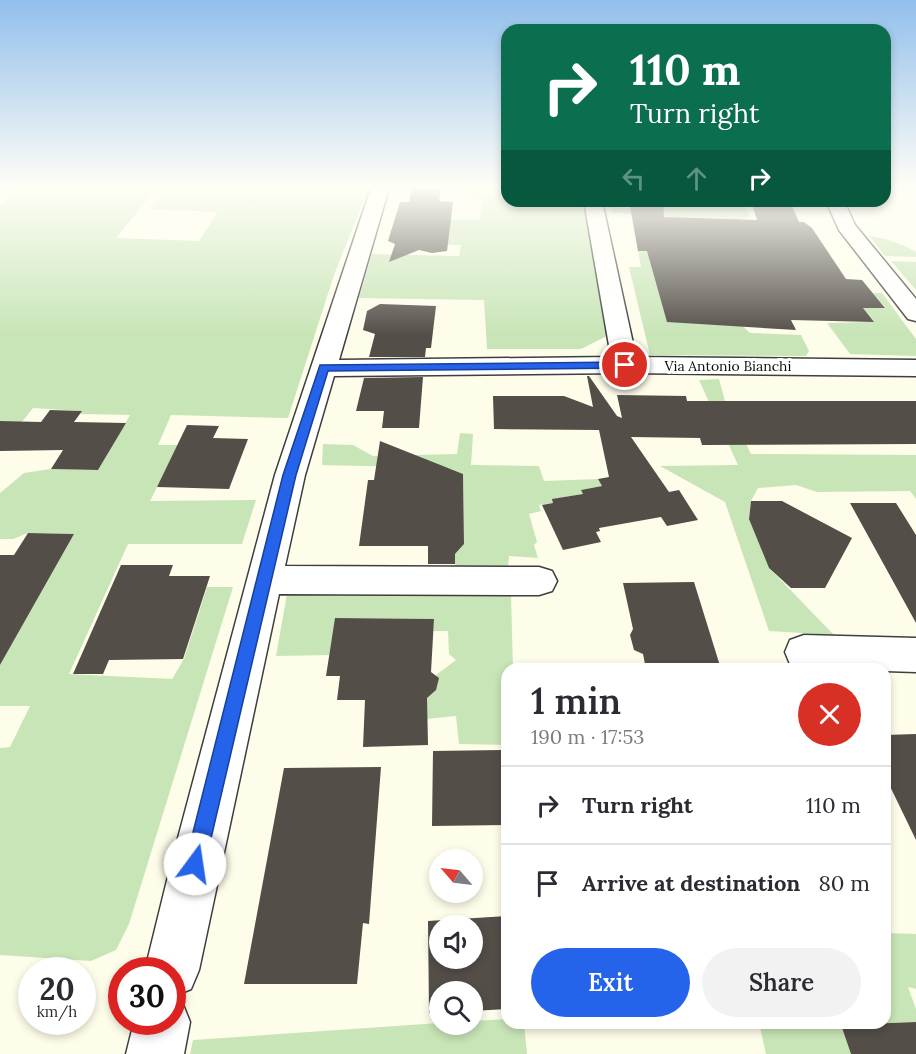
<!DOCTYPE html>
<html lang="en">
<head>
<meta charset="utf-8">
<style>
  :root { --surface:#fff; --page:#f2f2f3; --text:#2b2b33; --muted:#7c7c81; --line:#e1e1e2; --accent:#2563eb }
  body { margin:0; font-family:Lora,serif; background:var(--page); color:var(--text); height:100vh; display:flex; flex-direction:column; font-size:22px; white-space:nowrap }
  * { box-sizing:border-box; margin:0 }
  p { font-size:20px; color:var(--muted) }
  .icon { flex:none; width:33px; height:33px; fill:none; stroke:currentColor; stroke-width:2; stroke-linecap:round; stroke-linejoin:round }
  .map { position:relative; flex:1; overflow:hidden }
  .side { position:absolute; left:501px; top:663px; width:390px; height:366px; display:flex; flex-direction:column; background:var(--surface); border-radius:18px; box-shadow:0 3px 9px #0003 }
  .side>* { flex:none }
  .guide { position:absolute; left:501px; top:24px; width:390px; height:183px; border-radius:18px; box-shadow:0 3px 9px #0003; background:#0b6e4f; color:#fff; overflow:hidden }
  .needle { width:39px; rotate:298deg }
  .controls { position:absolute; left:429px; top:849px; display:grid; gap:12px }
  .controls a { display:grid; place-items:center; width:54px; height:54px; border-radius:50%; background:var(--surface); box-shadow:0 3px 9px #0003; font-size:30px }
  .speed { position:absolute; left:18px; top:957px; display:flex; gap:12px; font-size:30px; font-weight:700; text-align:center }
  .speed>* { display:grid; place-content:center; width:78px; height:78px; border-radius:50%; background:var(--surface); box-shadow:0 3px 9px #0003; line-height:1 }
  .speed small { font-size:15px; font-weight:400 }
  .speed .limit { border:9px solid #d22; background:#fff; color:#111 }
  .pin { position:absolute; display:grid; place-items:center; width:51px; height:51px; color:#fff; margin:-26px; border:3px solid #fff; border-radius:50%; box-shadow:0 2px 6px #0007 }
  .me { position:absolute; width:66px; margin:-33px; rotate:14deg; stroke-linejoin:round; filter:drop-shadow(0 0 4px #0008) }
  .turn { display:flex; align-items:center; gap:21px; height:126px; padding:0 30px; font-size:27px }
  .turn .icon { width:78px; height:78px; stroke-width:2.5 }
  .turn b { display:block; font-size:42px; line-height:51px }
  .lanes { display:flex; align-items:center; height:57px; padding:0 30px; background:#0003; justify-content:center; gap:30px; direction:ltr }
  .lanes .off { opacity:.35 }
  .round { display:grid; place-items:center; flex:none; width:63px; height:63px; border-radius:32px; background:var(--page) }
  .overview { display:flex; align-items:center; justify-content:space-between; height:102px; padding:0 30px }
  h1 { font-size:36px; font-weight:600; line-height:45px }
  .action { display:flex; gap:12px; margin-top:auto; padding:12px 30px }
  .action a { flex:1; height:69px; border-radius:36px; background:var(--accent); color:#fff; font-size:24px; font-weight:600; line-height:69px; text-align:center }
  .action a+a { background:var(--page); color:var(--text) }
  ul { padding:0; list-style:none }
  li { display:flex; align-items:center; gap:18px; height:78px; padding:0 30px; border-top:2px solid var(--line) }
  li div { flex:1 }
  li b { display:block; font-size:22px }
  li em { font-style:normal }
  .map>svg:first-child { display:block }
  .green { fill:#c8e5b7 }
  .building { fill:#534e48; fill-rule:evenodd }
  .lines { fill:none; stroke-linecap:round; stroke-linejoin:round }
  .minor-casing { stroke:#3e3e3e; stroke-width:3 }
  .minor { fill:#fff; fill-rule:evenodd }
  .route { fill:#2563eb; stroke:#184099; stroke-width:1.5 }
  .labels { text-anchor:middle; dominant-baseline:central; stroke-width:6; stroke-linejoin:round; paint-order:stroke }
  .far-street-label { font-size:14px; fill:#0b0b0b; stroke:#fff }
</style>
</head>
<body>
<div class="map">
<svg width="916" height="1054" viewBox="0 0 916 1054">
  <rect width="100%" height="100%" fill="#fefdea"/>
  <!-- green -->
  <path class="green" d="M21,188H157L116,238L199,241L218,212L151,209L167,188H278L277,191L367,192L334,275L288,418L171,415L158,445H178L150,501L256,500L242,544H128L69,674L172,679L184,659L207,587H233L129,924L116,950L91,961L0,955V748L10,747L30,706H0V665L74,534L28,533L13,539H0V493L24,473L51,469L98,470L130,415L80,414L81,411L33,408L22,422L0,423V206Z
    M473,188H507V201H584L609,335L581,349H487L484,300L359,298L372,254L459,256L461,245H448L436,219L480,220L482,199L471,198Z
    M663,201H742L750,217L735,221C733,252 722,311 750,333L801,335L809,351L806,356L650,355L629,267H641L638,251L679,252L670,218L659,214L613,213L611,207L662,211Z
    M869,236C883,237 905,245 916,252V257L885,256Z
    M891,261L916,262V290Z
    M873,293H882L916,339V356L850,354L827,323L873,322L863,308L885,307Z
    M719,379L725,401L751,454L916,455V499L910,491L817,492L796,485L758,488L751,501L749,517L769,568L834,635L769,631L725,502L660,466L738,465L699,380Z
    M460,433L473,434L471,465L539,466L544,481L598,479L602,486L581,490L583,494L555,499L553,503L539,505L541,511L529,514L537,542L534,545L538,558L509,556L508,567L455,570V554L464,544L463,474L448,468L322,465L323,444L353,445L373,456L457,454Z
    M287,594L511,596L513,669H507V745L459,744L456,716L426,719V699C434,691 439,687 436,675L456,660L449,654L448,631H433L434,619L336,618L329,655L276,656Z
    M885,928L887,933L916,934V989L908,987L916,1009V1022L841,1025L851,1054H766L759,1023H885Z
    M507,1019V1023H524L527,1054H190L193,1040L439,1023L472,1024L473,1021Z"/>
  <!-- building -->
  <path class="building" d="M412,188H441L439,201L453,202L447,251L432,253L419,250L389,262L395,244L388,241L400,202H409Z
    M629,201H663L664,217L757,220L751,201H790L799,222H804L812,228L846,279L862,280L885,308H863L874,322L791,320L796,330L667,322L647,251H638Z
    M380,304L436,306L431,348H426L425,357H369L375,334L363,330L367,311Z
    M587,376H589L617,416L622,418L617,395L686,396L687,401H916V444L702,445L700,438L631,437L669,492L679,490L698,520L667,526L661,517L599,528L600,531L596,532L601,542L563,550L542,505L553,503L552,499L583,494L581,490L602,486L598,479L609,477L599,430L494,429L493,396H564L593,407Z
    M423,377L419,428H382L384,411H356L364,378Z
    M50,410L82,411L74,422L126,423L98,470L51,469L63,450L0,451V421L41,422Z
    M187,425L219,426L213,438L248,439L229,489L157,487Z
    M380,441L463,474L464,544L455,554V564H428V546H359L368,480H374Z
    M751,501H782L852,538L825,588H791L769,568L749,519Z
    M850,503H896L916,535V623Z
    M28,533L74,534L0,665V555H14Z
    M121,565H173L169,576H210L183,659L109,660L103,674H73Z
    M694,582L721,669H646L643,654L634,650L630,635L633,629L623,583Z
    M335,618L434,619L431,672L439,678L436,690L427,698L428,745L363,747L365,700H337L340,676H326Z
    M916,734V840L885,776V735Z
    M502,750L506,825L432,826L433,751Z
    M381,767L369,924L363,923L357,984H244L284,768Z
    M507,916V1009L472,1011V992H440V1013H429L428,921ZM440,926H472V958H440Z
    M916,1022V1054H851L841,1025Z"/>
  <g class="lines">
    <defs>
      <path id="minor" d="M371,188H389L339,360L611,357L584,201H602L636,357L916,360V376L625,373L334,376L305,475L285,566L539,567L552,571L557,581L552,591L539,595L279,594L199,970L191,989L172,997V970H145L171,864L275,475Z
        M826,201H844L855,225L916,299V321L908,319L839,230Z
        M804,635L916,638V672L885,671V669H804L790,664L785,652L790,640Z
        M172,998L182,1002L190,1022L184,1054H126L134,1022H172Z"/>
    </defs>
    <!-- minor casing -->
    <use href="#minor" class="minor-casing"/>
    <!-- minor -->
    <use href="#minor" class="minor"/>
  </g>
  <!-- sky -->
  <linearGradient id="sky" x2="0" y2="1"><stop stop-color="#92bfec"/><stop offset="0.56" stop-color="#fffef6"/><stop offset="1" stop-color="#fffef6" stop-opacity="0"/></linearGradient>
  <rect width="916" height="335" fill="url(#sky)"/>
  <!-- route -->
  <path class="route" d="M625,362L628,363V368L328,371L296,475L205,864L202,871L195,874L188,871L185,864L283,475L320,365Z"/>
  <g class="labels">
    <!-- far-street labels -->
    <g class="far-street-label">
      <text x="728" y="366">Via Antonio Bianchi</text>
    </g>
  </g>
</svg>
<div class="controls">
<a><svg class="needle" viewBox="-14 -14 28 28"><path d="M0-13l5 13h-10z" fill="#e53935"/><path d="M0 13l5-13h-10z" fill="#7c7c81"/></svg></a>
<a><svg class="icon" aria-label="sound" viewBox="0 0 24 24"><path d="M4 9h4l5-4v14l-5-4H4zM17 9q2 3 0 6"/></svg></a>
<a><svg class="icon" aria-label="search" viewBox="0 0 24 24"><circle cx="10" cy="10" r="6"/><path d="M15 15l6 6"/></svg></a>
</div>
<div class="speed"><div>20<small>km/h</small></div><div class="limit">30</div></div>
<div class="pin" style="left:625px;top:365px;background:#d93025"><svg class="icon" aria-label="arrive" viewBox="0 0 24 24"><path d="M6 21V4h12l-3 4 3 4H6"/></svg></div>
<svg class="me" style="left:195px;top:864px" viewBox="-20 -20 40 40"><circle r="19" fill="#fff"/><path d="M0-13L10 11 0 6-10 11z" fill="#2563eb"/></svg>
<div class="guide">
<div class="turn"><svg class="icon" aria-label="right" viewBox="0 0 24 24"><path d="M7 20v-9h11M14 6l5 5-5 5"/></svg><div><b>110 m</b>Turn right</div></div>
<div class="lanes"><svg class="icon off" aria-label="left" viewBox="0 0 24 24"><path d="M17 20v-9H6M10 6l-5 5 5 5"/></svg><svg class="icon off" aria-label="ahead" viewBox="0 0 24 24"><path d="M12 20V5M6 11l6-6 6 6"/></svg><svg class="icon" aria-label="right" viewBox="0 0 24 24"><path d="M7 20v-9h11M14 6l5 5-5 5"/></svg></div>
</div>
<section class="side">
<div class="overview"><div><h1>1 min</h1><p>190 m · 17:53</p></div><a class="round" style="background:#d93025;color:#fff"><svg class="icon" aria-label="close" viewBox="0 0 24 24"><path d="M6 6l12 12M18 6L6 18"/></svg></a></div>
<ul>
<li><svg class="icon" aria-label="right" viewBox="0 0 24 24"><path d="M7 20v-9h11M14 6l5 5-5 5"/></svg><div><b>Turn right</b></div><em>110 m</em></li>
<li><svg class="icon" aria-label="arrive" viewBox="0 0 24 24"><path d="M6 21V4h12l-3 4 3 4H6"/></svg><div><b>Arrive at destination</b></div><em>80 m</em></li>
</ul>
<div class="action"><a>Exit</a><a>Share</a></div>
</section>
</div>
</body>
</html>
